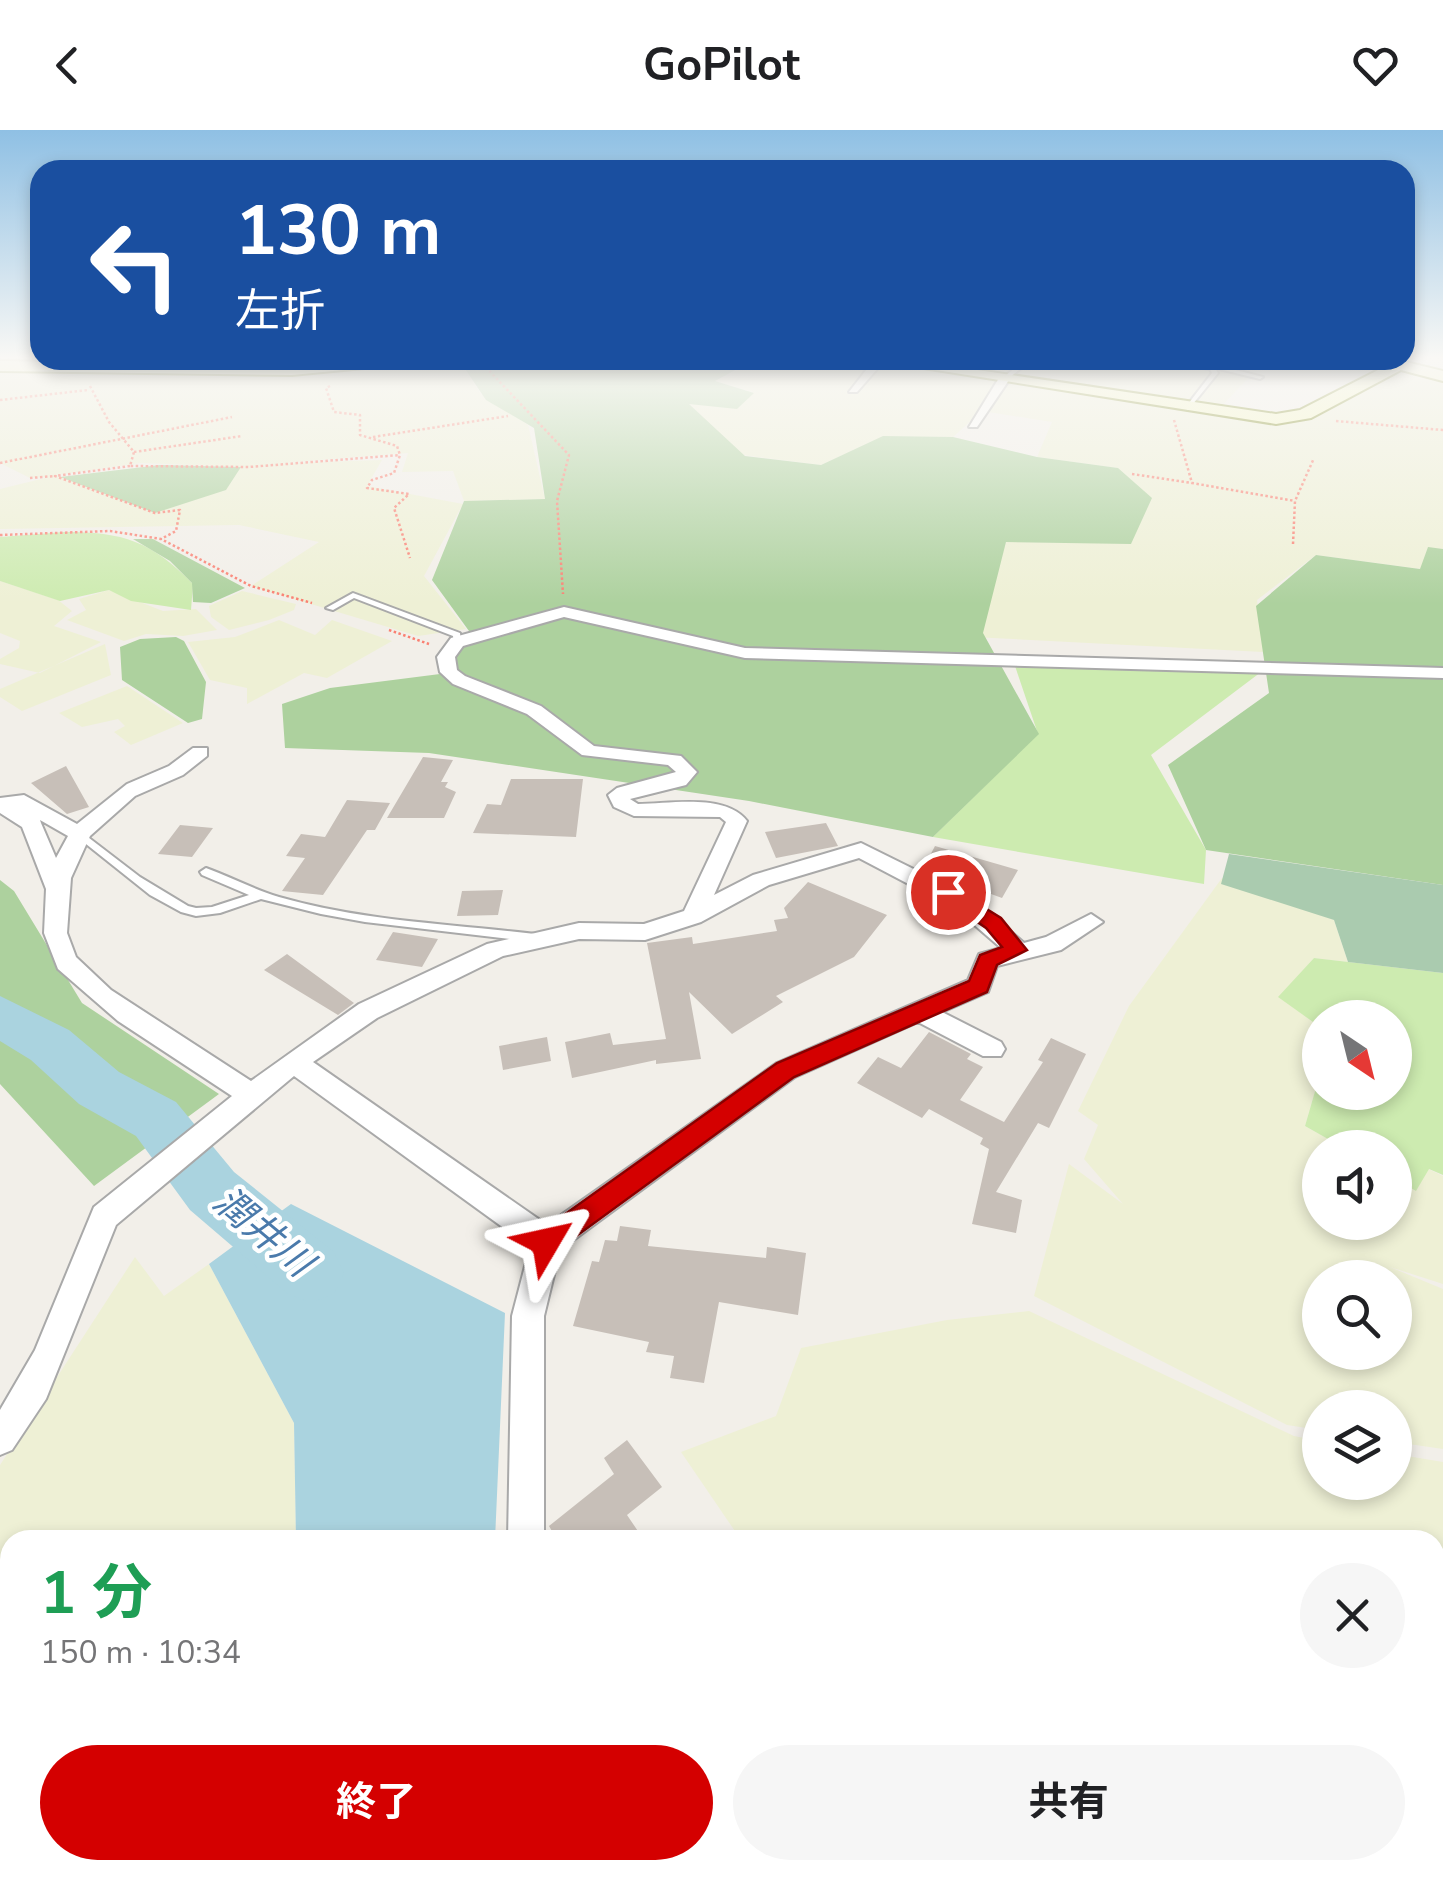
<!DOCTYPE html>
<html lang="ja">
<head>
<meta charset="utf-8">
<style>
  :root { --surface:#fff; --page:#f6f6f6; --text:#202124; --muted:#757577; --accent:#d40000 }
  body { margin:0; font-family:"Nunito Sans","Noto Sans JP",sans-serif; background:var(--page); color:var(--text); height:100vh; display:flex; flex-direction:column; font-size:38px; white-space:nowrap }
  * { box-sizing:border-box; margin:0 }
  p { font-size:32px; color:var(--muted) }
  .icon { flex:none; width:55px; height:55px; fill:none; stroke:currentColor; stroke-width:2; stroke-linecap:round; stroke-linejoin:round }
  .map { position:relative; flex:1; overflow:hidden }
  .drawer { position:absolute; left:0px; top:1400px; width:1445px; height:350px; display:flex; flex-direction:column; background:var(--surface); border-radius:30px 30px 0 0; box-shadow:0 5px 15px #0003 }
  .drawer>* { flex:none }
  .banner { position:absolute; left:30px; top:30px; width:1385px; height:210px; border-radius:30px; box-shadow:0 5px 15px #0003; background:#1a4fa0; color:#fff; overflow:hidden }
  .needle { width:65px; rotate:145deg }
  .tools { position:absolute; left:1302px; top:870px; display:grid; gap:20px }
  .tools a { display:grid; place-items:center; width:110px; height:110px; border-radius:50%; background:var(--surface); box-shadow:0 5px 15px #0003; font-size:50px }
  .pin { position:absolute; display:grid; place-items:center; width:85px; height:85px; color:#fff; margin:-42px; border:5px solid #fff; border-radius:50%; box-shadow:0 2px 10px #0007 }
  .me { position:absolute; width:110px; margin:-55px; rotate:54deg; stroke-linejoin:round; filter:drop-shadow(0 0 8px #0008) }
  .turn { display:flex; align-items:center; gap:35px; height:210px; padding:0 40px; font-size:45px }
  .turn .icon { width:130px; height:130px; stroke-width:2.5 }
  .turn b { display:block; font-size:70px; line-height:85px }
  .round { display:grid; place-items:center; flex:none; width:105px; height:105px; border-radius:52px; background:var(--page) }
  .summary { display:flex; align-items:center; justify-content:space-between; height:170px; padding:0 40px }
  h1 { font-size:60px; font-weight:700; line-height:75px; color:#1e9e55 }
  .primary-button { display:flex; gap:20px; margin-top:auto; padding:20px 40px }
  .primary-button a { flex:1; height:115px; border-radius:60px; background:var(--accent); color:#fff; font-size:40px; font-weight:700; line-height:115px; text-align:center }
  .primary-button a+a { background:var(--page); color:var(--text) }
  header { display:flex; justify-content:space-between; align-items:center; height:130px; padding:0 40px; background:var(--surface); font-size:45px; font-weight:700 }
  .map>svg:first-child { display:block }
  .farmland { fill:#eef0d5; fill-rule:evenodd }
  .grass { fill:#cdebb0 }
  .forest { fill:#add19e }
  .cemetery { fill:#aacbaf }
  .water { fill:#aad3df }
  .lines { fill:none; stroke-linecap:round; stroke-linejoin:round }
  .river { fill:#aad3df; fill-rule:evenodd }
  .building { fill:#c7bfb8 }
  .lane-casing { stroke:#a9a9a9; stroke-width:4 }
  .street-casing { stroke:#a9a9a9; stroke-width:4 }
  .secondary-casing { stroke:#707d05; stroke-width:4 }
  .path { stroke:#fa8072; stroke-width:2.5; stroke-dasharray:2.5 2.5; stroke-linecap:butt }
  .lane { fill:#fff; fill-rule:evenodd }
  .street { fill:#fff; fill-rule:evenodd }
  .secondary { fill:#f7fabf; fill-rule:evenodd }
  .route { fill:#d40000; stroke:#8a0000; stroke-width:2.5 }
  .labels { text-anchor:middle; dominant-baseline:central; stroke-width:9; stroke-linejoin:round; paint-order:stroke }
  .near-water-label { font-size:38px; font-style:italic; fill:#4a7aab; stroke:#fff }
</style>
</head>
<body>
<header><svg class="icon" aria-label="back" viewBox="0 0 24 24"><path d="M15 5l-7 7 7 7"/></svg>GoPilot<svg class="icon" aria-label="heart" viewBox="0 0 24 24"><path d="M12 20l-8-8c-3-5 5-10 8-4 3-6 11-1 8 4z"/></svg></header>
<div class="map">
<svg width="1443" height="1750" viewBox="0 0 1443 1750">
  <rect width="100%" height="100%" fill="#f2efe9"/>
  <!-- farmland -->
  <path class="farmland" d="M88,230H459L481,264L528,295L545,369L464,371L453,341L402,342L408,323L282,333L382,330L367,356L463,374L424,446L466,499L418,506L251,456L319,412L239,395L0,399V359L49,347L30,348L0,333V237ZM141,333L240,337L155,383L56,345Z
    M760,230H875L1245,291L1309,290L1402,241L1443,250V419L1428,418L1421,439L1316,425L1257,470L1263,522L972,507L1006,412L1130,413L1118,338L1037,327L1052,292L982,281L953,307H882L821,335L743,325L687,273L737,278L753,262L714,251Z
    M893,230H1164L1251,245L1219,279Z
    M0,451L58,470L72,481L54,496L101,512L40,543L0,534V529L19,518L20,511L0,503Z
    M109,460L163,481L196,479L217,500L183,506L146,504L124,511L67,490L86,480L79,469Z
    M242,461L296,474L294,480L269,490L229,500L211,487L209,476Z
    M279,490L315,505L332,490L392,511L327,548L304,543L247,574V558L210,550L188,512L235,507Z
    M105,514L111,545L22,581L0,567V559Z
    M127,556L183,593L131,615L114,602L125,596L118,589L82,597L59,583Z
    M1222,748L1334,790L1348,832L1314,828L1279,867L1320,897V944L1305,996L1342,1017L1320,1018V1092H1395V1049L1416,1061L1420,1035L1443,1046V1154L1390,1137L1443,1159V1319L1395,1312V1278H1320V1300L1287,1295L1034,1166L1069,1034L1123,1074L1084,1029L1098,995L1078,981L1129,876ZM1320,1148H1395V1222H1320Z
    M135,1127L164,1166L209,1134L294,1293L296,1410H10V1740H165L162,1750H8L4,1657H0V1335Z
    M1029,1181L1294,1306L1320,1311V1352H1395V1324L1443,1332V1538H1435V1410H741L681,1322L776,1286L801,1218L947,1190Z
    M1443,1568V1750H1272L1281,1740H1435V1569Z
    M935,1740H1240L1232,1750H943Z"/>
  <!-- grass -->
  <path class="grass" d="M64,402C124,402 151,411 193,454L191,480L131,471L109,460L60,471L0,451V407Z
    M1015,536L1265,539L1151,625L1206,720L1204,754L933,707L1038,604Z
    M1314,828L1443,843V1045L1429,1039L1416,1061L1395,1049V1018L1342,1017L1305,996L1320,944V962H1395V888H1320V897L1278,867Z"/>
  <!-- forest -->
  <path class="forest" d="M459,230H754L715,251L754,263L737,279L689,274L745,326L821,335L883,306L953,307L1037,327L1118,338L1152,368L1131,414L1006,412L983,503L1039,604L933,707L749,671L429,623L285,618L282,574L330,558L440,544L469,501L432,450L464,371L545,369L534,298L486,270Z
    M160,335L241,337L226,360L155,383L60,347Z
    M133,409H153L245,458L211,473L193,472L192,453L170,431Z
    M1428,417L1443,419V755L1206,720L1168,635L1269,563L1256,476L1316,425L1420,439Z
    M176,507L184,511L206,552L202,589L188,593L122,550L120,517L140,509Z
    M0,750L14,761L82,873L219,964L94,1056L0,954Z"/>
  <!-- cemetery -->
  <path class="cemetery" d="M1229,724L1443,755V843L1348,832L1334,790L1221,754Z"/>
  <!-- water -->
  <path class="water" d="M291,1074L505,1183L495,1410H296L294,1293L209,1134Z
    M160,1740H402L398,1750H156Z"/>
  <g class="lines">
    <!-- river -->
    <path class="river" d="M0,866L69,900L119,942L176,972L234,1042L334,1122L344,1143L334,1164L311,1173L288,1164L190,1080L136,1006L79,974L31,930L0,911Z"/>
  </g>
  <!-- building -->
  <path class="building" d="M423,627L453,630L441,652H448L445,657L456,662L444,688H387Z
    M66,636L89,677L67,684L31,653Z
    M511,649H583L576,707L473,703L487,674L501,675Z
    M347,670L390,673L375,700H367L323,765L282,761L305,728L286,726L301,704L325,707Z
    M826,693L838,716L776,728L765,702Z
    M180,695L213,698L192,727L158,724Z
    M935,716L1018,740L1002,768L923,739Z
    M808,752L887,785L854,827L776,866L783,872L732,904L689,862L701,929L656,934V930L572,948L565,912L610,903L613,915L666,909L647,813L692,807L693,814L777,801L774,790L788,788L784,778Z
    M503,760L498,785L457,786L462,761Z
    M393,802L438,809L422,837L376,830Z
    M287,824L354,873L338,885L264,840Z
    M929,902L971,924L967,929L983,937L960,970L1004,992L1043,932L1038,930L1051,908L1086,924L1049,998L1038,993L996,1062L1022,1070L1016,1103L972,1094L989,1019L980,1014L983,1008L929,979L922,988L857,953L878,927L901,938Z
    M547,907L551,931L503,940L499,916Z
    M620,1096L651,1100L648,1116L766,1128L767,1117L806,1123L798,1185L719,1172L704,1253L670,1248L674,1226L646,1222L649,1212L573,1196L592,1131L599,1132L605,1110L617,1111Z
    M627,1310L662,1357L627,1385L644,1410H557L549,1396L614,1344L604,1328Z"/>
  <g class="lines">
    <defs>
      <path id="lane" d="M1146,230L1208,236L1212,234L1263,247L1260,249L1215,238L1218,243L1188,280L1185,278L1212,243L1210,239Z
        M1019,235L1024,236L1005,251H1001V249Z
        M353,463L460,503L461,512L454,514L453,506L354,468L333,480L326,478Z
        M80,701L140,747L188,776L196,778L212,777L249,765L202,745L200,742L206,738C231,747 253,759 279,767C362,791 450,794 535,804L541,808L535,812L365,792L321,784L261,769L220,783L196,786L181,782L150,765L76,706L75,704Z"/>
      <path id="street" d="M874,230H885L857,262H849Z
        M999,248L1009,250L977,297H969Z
        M564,477L745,518L1443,538V548L745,528L564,487L463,516L455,527L457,540L465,546L541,576L594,616L681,626L697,642L686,655L630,669L638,674C671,674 725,663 747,691L714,765L753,745L861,713L972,768L1024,813L1046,807L1091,784L1103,792L1061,820L997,836L988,862L942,882L1001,912L1005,919L1001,926H983L918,892L795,947L560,1120L544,1186V1410H508L512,1186L530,1117L294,946L116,1095L46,1269L12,1320L0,1325V1280L35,1220L94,1077L232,966L118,891L58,839L44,803L46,759L22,697L0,683V668L24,665L77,694L127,654L169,636L193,618H207V626L183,645L135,666L90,706L71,748L67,803L76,827L111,860L251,951L359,874L487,814L579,793L644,794L684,781L726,692L720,687L634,686L614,677L608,665L617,658L676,642L668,635L582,625L527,584L453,554L440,542L437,527L451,508ZM40,690L68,706L56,728L41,693ZM859,728L956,779L1001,818L979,824L968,850L777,933L547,1095L313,932L377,888L503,826L579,809L645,810L701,792L769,755Z
        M464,1740H508L506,1750H462Z"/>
      <path id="secondary" d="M354,230H412L405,234L292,245L0,241V231L292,235Z
        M873,230H910L1276,284L1300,280L1386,236L1373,230H1398L1443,241V251L1401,240L1311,288L1276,294Z"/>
    </defs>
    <!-- lane casing -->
    <use href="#lane" class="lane-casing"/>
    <!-- street casing -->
    <use href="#street" class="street-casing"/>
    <!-- secondary casing -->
    <use href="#secondary" class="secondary-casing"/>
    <!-- path -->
    <path class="path" d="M479,230L569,325L557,371L563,464
      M90,256L109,292L134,322L130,336L249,337L400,325
      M330,256L326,258L334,282L360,285V305L397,316L400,325L394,343L372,350L367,358L409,364L394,378L410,428
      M0,270L88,260
      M1174,290L1192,353L1295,371
      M1336,291L1443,300
      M373,307L508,286
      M134,322L242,306
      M0,333L232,287
      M130,336L55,346L155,383L180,380L176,401L161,409
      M1132,344L1192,353
      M30,348L55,346
      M0,405L110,401L161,409L251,456L312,473
      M1293,414L1295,371L1314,328
      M389,500L429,514"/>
    <!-- lane -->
    <use href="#lane" class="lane"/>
    <!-- street -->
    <use href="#street" class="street"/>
    <!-- secondary -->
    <use href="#secondary" class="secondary"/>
  </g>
  <!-- sky -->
  <linearGradient id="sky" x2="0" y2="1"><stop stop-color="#8fc0e4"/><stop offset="0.48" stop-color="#f9f8f5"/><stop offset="1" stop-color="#f9f8f5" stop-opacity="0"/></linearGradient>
  <rect width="1443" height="474" fill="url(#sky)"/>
  <!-- route -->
  <path class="route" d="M948,755L1001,788L1027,820L997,835L987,862L794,947L556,1121L546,1125L537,1121L533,1112L537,1104L777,933L969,851L980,825L1002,817L986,798L941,767L938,762Z"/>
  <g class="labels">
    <!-- near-water labels -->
    <g class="near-water-label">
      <text transform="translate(263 1102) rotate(40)">潤井川</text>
    </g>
  </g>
</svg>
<div class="tools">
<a><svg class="needle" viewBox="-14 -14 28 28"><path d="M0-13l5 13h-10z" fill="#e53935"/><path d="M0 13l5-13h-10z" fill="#757577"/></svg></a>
<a><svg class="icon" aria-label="sound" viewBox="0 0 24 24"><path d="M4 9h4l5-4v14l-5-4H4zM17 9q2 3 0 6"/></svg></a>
<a><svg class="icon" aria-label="search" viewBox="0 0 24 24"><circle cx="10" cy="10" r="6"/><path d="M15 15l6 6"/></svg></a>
<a><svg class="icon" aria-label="layers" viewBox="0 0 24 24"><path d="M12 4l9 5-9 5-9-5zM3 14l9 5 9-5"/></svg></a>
</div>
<div class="pin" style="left:948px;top:762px;background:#d93025"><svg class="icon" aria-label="arrive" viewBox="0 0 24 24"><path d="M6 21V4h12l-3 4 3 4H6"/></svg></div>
<svg class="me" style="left:546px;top:1112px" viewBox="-20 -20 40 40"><path d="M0-17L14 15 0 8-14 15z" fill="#d40000" stroke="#fff" stroke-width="4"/></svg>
<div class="banner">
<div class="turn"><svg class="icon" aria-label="left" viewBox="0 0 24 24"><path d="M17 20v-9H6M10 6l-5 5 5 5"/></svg><div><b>130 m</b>左折</div></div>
</div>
<section class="drawer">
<div class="summary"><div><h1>1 分</h1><p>150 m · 10:34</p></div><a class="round"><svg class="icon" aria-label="close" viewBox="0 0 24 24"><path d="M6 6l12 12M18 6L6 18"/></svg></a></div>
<div class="primary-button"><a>終了</a><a>共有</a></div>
</section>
</div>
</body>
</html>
